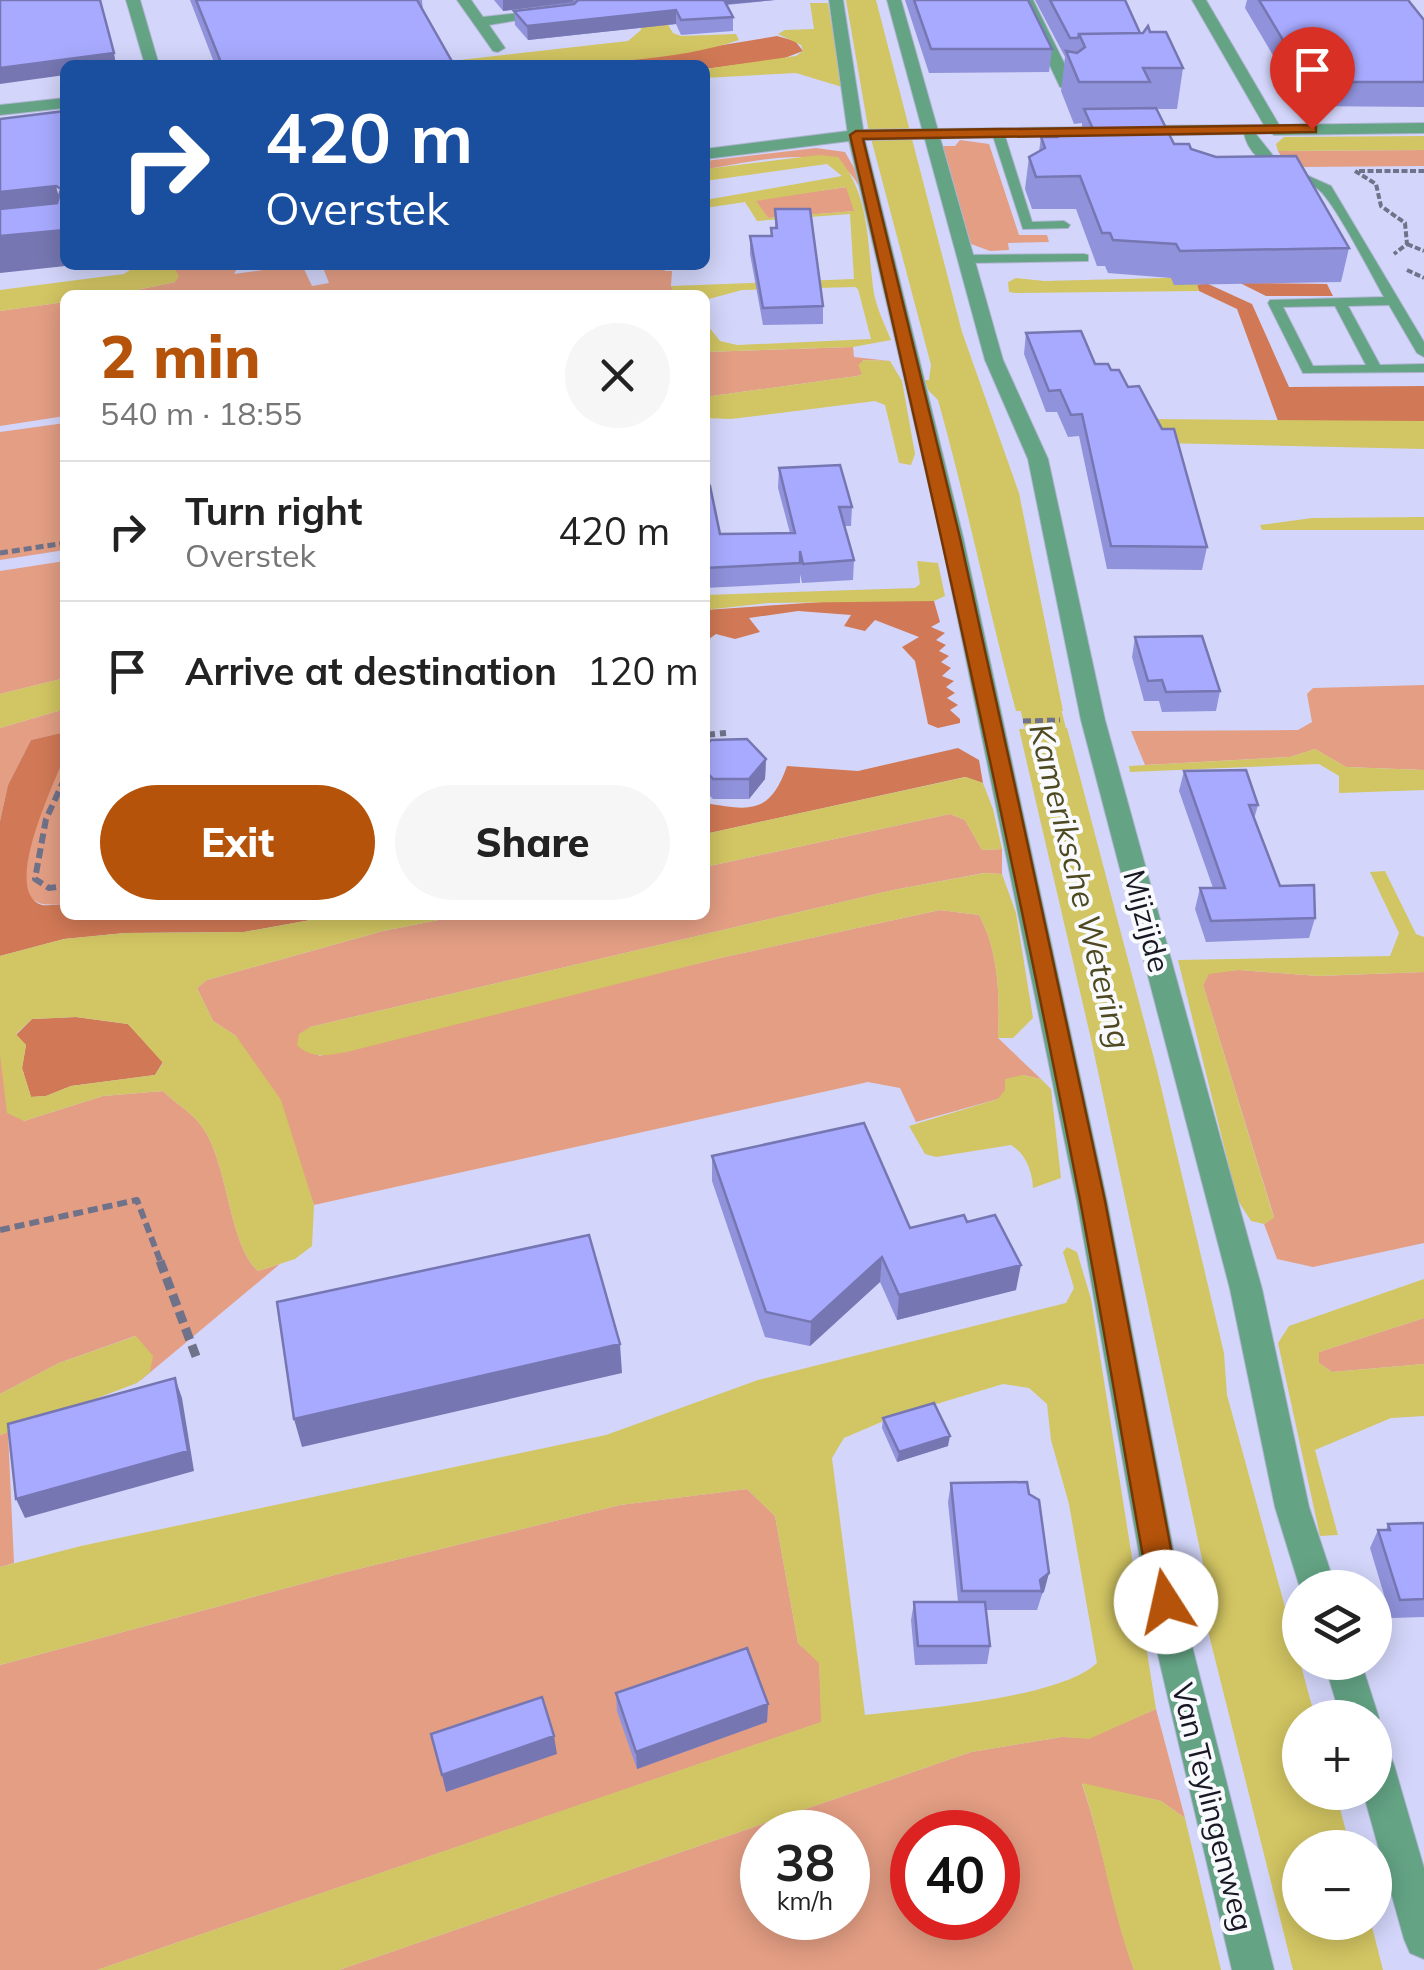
<!DOCTYPE html>
<html lang="en">
<head>
<meta charset="utf-8">
<style>
  :root { --surface:#fff; --page:#f6f6f6; --text:#222; --muted:#767676; --line:#e0e0e0; --accent:#b45309 }
  body { margin:0; font-family:Mulish,sans-serif; background:var(--page); color:var(--text); height:100vh; display:flex; flex-direction:column; font-size:38px; white-space:nowrap }
  * { box-sizing:border-box; margin:0 }
  p { font-size:32px; color:var(--muted) }
  .icon { flex:none; width:55px; height:55px; fill:none; stroke:currentColor; stroke-width:2; stroke-linecap:round; stroke-linejoin:round }
  .map { position:relative; flex:1; overflow:hidden }
  .drawer { position:absolute; left:60px; top:290px; width:650px; height:630px; display:flex; flex-direction:column; background:var(--surface); border-radius:15px; box-shadow:0 5px 25px #0003 }
  .drawer>* { flex:none }
  .hud { position:absolute; left:60px; top:60px; width:650px; height:210px; border-radius:15px; box-shadow:0 5px 25px #0003; background:#1a4fa0; color:#fff; overflow:hidden }
  .buttons { position:absolute; left:1282px; top:1570px; display:grid; gap:20px }
  .buttons a { display:grid; place-items:center; width:110px; height:110px; border-radius:50%; background:var(--surface); box-shadow:0 5px 25px #0003; font-size:50px }
  .speed { position:absolute; left:740px; top:1810px; display:flex; gap:20px; font-size:50px; font-weight:700; text-align:center }
  .speed>* { display:grid; place-content:center; width:130px; height:130px; border-radius:50%; background:var(--surface); box-shadow:0 5px 25px #0003; line-height:1 }
  .speed small { font-size:25px; font-weight:400 }
  .speed .limit { border:15px solid #d22; background:#fff; color:#111 }
  .pin { position:absolute; display:grid; place-items:center; width:85px; height:85px; color:#fff; margin:-102px -42px; border-radius:50% 50% 50% 0; rotate:-45deg; box-shadow:0 0 10px #0007 }
  .pin .icon { rotate:45deg }
  .me { position:absolute; width:110px; margin:-55px; rotate:350deg; stroke-linejoin:round; filter:drop-shadow(0 0 8px #0008) }
  .turn { display:flex; align-items:center; gap:35px; height:210px; padding:0 40px; font-size:45px }
  .turn .icon { width:130px; height:130px; stroke-width:2.5 }
  .turn b { display:block; font-size:70px; line-height:85px }
  .round { display:grid; place-items:center; flex:none; width:105px; height:105px; border-radius:52px; background:var(--page) }
  .head { display:flex; align-items:center; justify-content:space-between; height:170px; padding:0 40px }
  h1 { font-size:60px; font-weight:800; line-height:75px; color:var(--accent) }
  .action { display:flex; gap:20px; margin-top:auto; padding:20px 40px }
  .action a { flex:1; height:115px; border-radius:60px; background:var(--accent); color:#fff; font-size:40px; font-weight:800; line-height:115px; text-align:center }
  .action a+a { background:var(--page); color:var(--text) }
  ul { padding:0; list-style:none }
  li { display:flex; align-items:center; gap:30px; height:140px; padding:0 40px; border-top:2px solid var(--line) }
  li div { flex:1 }
  li b { display:block; font-size:38px }
  li em { font-style:normal }
  .map>svg:first-child { display:block }
  .green { fill:#e39e84; fill-rule:evenodd }
  .forest { fill:#d17956 }
  .water { fill:#d2c563; fill-rule:evenodd }
  .lines { fill:none; stroke-linecap:round; stroke-linejoin:round }
  .canal { fill:#d2c563; fill-rule:evenodd }
  .service-casing { stroke:#b1b4d3; stroke-width:2 }
  .minor-casing { stroke:#b1b4d3; stroke-width:2 }
  .tertiary-casing { stroke:#b1b4d3; stroke-width:2 }
  .path-far3 { stroke:#707289; stroke-width:4; stroke-dasharray:6 2.5; stroke-linecap:butt }
  .path-far2 { stroke:#707289; stroke-width:5; stroke-dasharray:8 4; stroke-linecap:butt }
  .path-far1 { stroke:#707289; stroke-width:6; stroke-dasharray:10 5; stroke-linecap:butt }
  .path { stroke:#707289; stroke-width:9; stroke-dasharray:12 6; stroke-linecap:butt }
  .service { fill:#64a485; fill-rule:evenodd }
  .minor { fill:#64a485; fill-rule:evenodd }
  .tertiary { fill:#64a485; fill-rule:evenodd }
  .wall { fill:#9092db }
  .shaded-wall { fill:#7677b2 }
  .building { fill:#a8aaff; stroke:#7677b2; stroke-width:2.5 }
  .route { fill:#b45309; stroke:#753606; stroke-width:2.5 }
  .labels { text-anchor:middle; dominant-baseline:central; stroke-width:8; stroke-linejoin:round; paint-order:stroke }
  .street-label { font-size:30px; fill:#171824; stroke:#f9fafd }
  .water-label { font-size:32px; font-style:italic; fill:#4e4920; stroke:#f9fafd }
</style>
</head>
<body>
<div class="map">
<svg width="1424" height="1970" viewBox="0 0 1424 1970">
  <rect width="100%" height="100%" fill="#d3d6fa"/>
  <!-- green -->
  <path class="green" d="M960,140L989,144L1019,235H1047L1049,242L1008,243L1009,250L990,251L971,244L940,146H955Z
    M816,148L845,152L862,182L858,185C836,137 747,164 705,169V161Z
    M1424,150V166L1301,167L1284,161L1278,151Z
    M847,187L855,211L768,218L755,200Z
    M172,265H239L234,274L302,265L312,286L329,283L322,265H664L665,271H672L671,286L676,295H113L175,282L178,276Z
    M65,302V416L0,426V311Z
    M853,347L854,357L890,361L863,360L862,374L857,376L705,397V352Z
    M65,423V550L0,560V432Z
    M65,561V678L0,694V571Z
    M1424,685V770L1346,767L1315,749L1290,757L1145,765L1131,731L1298,730L1312,722L1307,694L1313,688Z
    M65,709V732L31,740L8,785L0,821V728Z
    M65,754V904C52,904 38,908 29,895C13,875 51,776 65,754Z
    M950,814L965,820L982,850L1002,849V874L984,873L893,890L310,1027L319,1056L720,958L940,910L979,915C999,952 1000,997 998,1038L1041,1079L1023,1075L998,1099L916,1122L900,1088L868,1082L314,1205L301,1170L236,1036L213,1021L197,988L207,980L383,931L464,915H705V867Z
    M1239,970L1318,976L1424,972V1243L1313,1267L1277,1259L1264,1224L1274,1217L1203,985L1209,973Z
    M0,1055L24,1121L103,1096L163,1091C175,1103 194,1114 203,1128C229,1167 229,1245 258,1271L280,1264L141,1380L135,1336L59,1363L0,1394Z
    M1424,1318V1364L1332,1372L1319,1363V1352Z
    M8,1432L14,1563L0,1567V1435Z
    M747,1489L775,1516L798,1643L819,1662L822,1722L97,1970H0V1665L342,1573L620,1505Z
    M1156,1709L1185,1818L1161,1801L1082,1784C1103,1845 1112,1909 1134,1970H339L971,1752L1062,1737L1089,1738ZM762,1832H848V1918H762ZM912,1832H998V1918H912Z"/>
  <!-- forest -->
  <path class="forest" d="M777,36L795,41L803,51L782,59L705,69V65H528L662,55Z
    M1206,283L1252,304L1289,387L1424,386V421H1278L1237,309L1199,291L1197,285Z
    M1240,283L1327,284L1333,296H1266Z
    M852,600L934,601L940,622L931,627L945,633L936,640L946,645L939,651L949,656L941,662L951,668L942,676L954,681L946,687L955,693L947,698L958,705L950,710L960,719V723L938,728L928,724L915,661L902,647L919,637L875,620L865,631L844,626L851,615L798,611L749,618L760,632L735,639L716,634L705,642V610Z
    M65,732C65,738 67,749 65,755C56,780 0,892 42,905C48,906 59,904 65,904V915H338L244,932L125,933L64,939L0,956V821L8,785L31,740Z
    M958,748L979,760L983,783L965,777L705,834V803C751,811 770,814 787,766L858,771Z
    M76,1017L128,1024L163,1062L155,1075L71,1086L46,1096L31,1097L22,1068L26,1045L16,1035L32,1019Z"/>
  <!-- water -->
  <path class="water" d="M846,0H876L962,332L1019,493L1063,711H1016C988,608 967,503 938,400L928,390L925,380H929L931,365L868,127Z
    M810,3H828L842,87L796,73L705,78V69L796,56L803,51L801,45L778,34L785,30L814,29Z
    M641,16L665,20L673,33L681,36L736,34L739,40C661,67 532,65 448,65L460,60L628,41L641,30Z
    M1424,136V150L1278,151L1276,144L1284,137Z
    M819,155L838,157C870,195 867,241 873,287C875,305 884,323 891,340L853,347L705,352L709,345L705,322L720,341L737,345L871,339L858,289L855,287L742,290L705,300V295H676L671,286L854,279L850,214L757,221L745,202L705,208V200L842,176L827,164L705,181V169ZM846,187L854,211L768,218L756,201Z
    M137,265H172L179,276L175,282L113,295H65V302L0,311V290L124,274Z
    M1204,277L1206,283L1197,285L1199,291L1015,293L1009,292L1008,282L1016,278L1044,281Z
    M864,360L890,361L902,381L915,454L911,465L899,463L885,405L875,401L731,419L705,418V397L857,376L862,374L858,365Z
    M1147,419L1424,421V449L1161,443Z
    M1424,517V530H1262L1260,525L1312,518Z
    M917,561L938,563L945,596L934,601L768,603L705,610V595L915,588L920,584Z
    M65,678V709L0,728V694Z
    M1067,728L1157,1070L1224,1353L1227,1395L1315,1717L1300,1718V1792L1336,1793L1350,1847L1300,1848V1922L1371,1923L1383,1970H1293L1208,1631L1205,1573L1091,1039L1019,729Z
    M1315,749L1346,767L1424,770V790L1339,793V776L1319,764L1130,772L1129,766L1290,757Z
    M966,777L983,783L993,809L1002,849L982,850L965,820L950,814L705,867V834Z
    M1385,871L1416,934L1424,937V972L1318,976L1239,970L1209,974L1203,985L1274,1218L1264,1224L1251,1221L1237,1199L1178,960L1390,956L1399,933L1370,872Z
    M985,873L1002,874L1016,913L1033,1018L1013,1038H998C1000,997 999,952 979,915L940,910L720,958L347,1052C328,1055 312,1060 297,1045L299,1034L310,1027L893,890Z
    M338,915H464L383,931L207,980L197,988L213,1021L236,1036L281,1100L314,1205L312,1246L295,1259L258,1271C229,1245 229,1167 203,1128C194,1114 175,1103 163,1091L103,1096L24,1121L7,1113L0,1055V956L64,939L125,933L244,932ZM76,1017L128,1024L163,1063L155,1075L71,1086L46,1096L31,1097L22,1068L26,1045L16,1034L32,1019Z
    M1023,1075L1041,1079L1051,1089L1061,1178L1033,1188C1032,1171 1026,1154 1011,1145L936,1157L925,1154L909,1126L998,1099L1005,1090V1079Z
    M1067,1247L1077,1252L1091,1299L1156,1709L1089,1739L1062,1737L971,1752L339,1970H97L821,1722L819,1663L798,1643L775,1516L747,1489L620,1505L342,1573L0,1665V1567L81,1546L606,1435L758,1380L1066,1303L1074,1288L1063,1252ZM1003,1384L1029,1388L1047,1404L1051,1440L1069,1504L1097,1663C1059,1699 920,1708 865,1715L832,1458L844,1438L893,1417Z
    M1424,1279V1318L1319,1352V1363L1332,1372L1424,1364V1416L1391,1418L1315,1450L1338,1535L1320,1536L1278,1343L1289,1326Z
    M136,1336L153,1356L150,1372L137,1383L0,1435V1394L59,1363Z
    M1082,1783L1161,1801L1185,1818L1221,1970H1134C1111,1909 1103,1845 1082,1783Z"/>
  <g class="lines">
    <!-- canal -->
    <path class="canal" d="M1026,637L1040,641L1046,649L1082,792L1076,802L1061,806L1046,802L1040,792L1006,649L1012,641Z"/>
    <defs>
      <path id="service" d="M1243,128H1251L1279,163L1331,186L1424,342V357L1417,353L1389,305L1348,306L1380,365L1424,364V372L1303,373L1268,303L1270,300L1384,297C1372,276 1334,201 1318,189C1291,168 1249,171 1243,128ZM1335,306L1366,365L1313,366L1283,307Z
        M998,130L1004,133L1032,222L1064,221L1070,225L1068,228L1023,229L992,133Z
        M1084,254L1088,255V261L966,263L960,259L966,255Z"/>
      <path id="minor" d="M126,0H140L159,65H145Z
        M457,0H471L483,17L553,9L560,13L489,25L505,48L498,52L493,51Z
        M829,0H843L864,135L856,140L848,135Z
        M887,0H901L1003,360L1048,459L1105,720L1262,1289L1309,1507L1336,1588H1300L1275,1507L1230,1289L1081,720L1028,459L985,360Z
        M1019,0H1033L1076,87L1073,90L1060,87Z
        M1424,123V133L1274,135L1266,130L1274,125Z
        M1324,1662H1361L1379,1718L1375,1727V1718H1341Z
        M1375,1746L1389,1752L1394,1765L1424,1868V1959L1410,1953L1404,1939L1363,1792H1375Z"/>
      <path id="tertiary" d="M1192,0H1206L1282,130L1280,133L1131,136L1123,131L1131,126L1264,125Z
        M65,98V108L0,115V105Z
        M1088,127L1094,129V135L865,140L963,537L1107,1201L1190,1638L1274,1970H1232L1154,1638L1077,1201L941,537L849,141L705,159V149L856,130Z"/>
    </defs>
    <!-- service casing -->
    <use href="#service" class="service-casing"/>
    <!-- minor casing -->
    <use href="#minor" class="minor-casing"/>
    <!-- tertiary casing -->
    <use href="#tertiary" class="tertiary-casing"/>
    <!-- path-far3 -->
    <path class="path-far3" d="M1355,171L1376,184L1381,206L1405,223L1407,244L1394,254
      M1359,171H1424
      M1407,244L1424,251
      M1407,270L1424,278"/>
    <!-- path-far2 -->
    <path class="path-far2" d="M0,553L65,543
      M1023,721L1060,720"/>
    <!-- path-far1 -->
    <path class="path-far1" d="M705,735L726,733
      M65,778L46,819L35,879L49,888L65,886
      M0,1230L137,1200L161,1263"/>
    <!-- path -->
    <path class="path" d="M160,1261L197,1359"/>
    <!-- service -->
    <use href="#service" class="service"/>
    <!-- minor -->
    <use href="#minor" class="minor"/>
    <!-- tertiary -->
    <use href="#tertiary" class="tertiary"/>
  </g>
  <!-- wall -->
  <path class="wall" d="M190,0H422L423,11L454,65H215Z
    M494,0H775L727,5L733,17V31L681,35L676,24L528,40L515,25L514,11L575,3L503,11Z
    M905,0H1028L1052,49L1049,72L929,73Z
    M1035,0H1125L1140,33L1150,32L1183,68L1177,109H1157L1174,144L1191,149L1349,248L1341,282L1174,285L1171,278L1108,273L1105,266H1097L1076,209H1032L1025,189L1029,157L1039,152L1041,137H1054V129H1082V123L1074,124L1061,91L1065,57Z
    M1247,0H1408L1424,20V107L1303,106L1245,8Z
    M775,209L823,306V324L763,325L750,254V236H771V228H775Z
    M1026,333L1095,364L1207,547L1202,570L1107,569L1079,436L1068,437L1057,412H1046L1024,354Z
    M779,468L852,507L851,526H844L854,560L853,580L802,583L800,574V583L705,588V487L720,534L790,533L778,488Z
    M1135,637L1220,691L1216,711L1162,712L1159,701H1144L1132,657Z
    M705,747L766,759L765,779L749,799H713L705,791Z
    M1184,771L1258,805L1254,819L1280,886L1315,918L1309,938L1206,942L1195,909L1200,888H1213L1179,791Z
    M712,1156L910,1228L967,1222L1016,1290L897,1320L880,1282L810,1346L765,1337L712,1181Z
    M883,1418L948,1446L897,1462L882,1428Z
    M951,1483L1029,1494L1049,1573L1037,1610H986L990,1646L987,1664L915,1665L911,1620L914,1602H958L948,1502Z
    M1424,1523V1617L1391,1618L1370,1548L1378,1530H1386L1388,1524Z
    M616,1693L768,1704L767,1722L637,1769L617,1711Z"/>
  <!-- shaded-wall -->
  <path class="shaded-wall" d="M503,0H573L574,2L503,11Z
    M719,0H775L719,5Z
    M676,10V24L528,40L527,26Z
    M114,53L116,65H65V75L0,84V68Z
    M56,186L65,220L0,228V192Z
    M65,230V265H75L0,273V236Z
    M766,759L765,779L749,799V779Z
    M882,1257L880,1282L810,1346L811,1322Z
    M1021,1265L1016,1290L897,1320L899,1295Z
    M620,1344L622,1373L302,1447L294,1419Z
    M175,1378L182,1398L194,1471L25,1518L16,1499Z
    M950,1436L948,1446L897,1462L899,1452Z
    M1049,1573L1044,1592L1041,1594L1040,1580Z
    M768,1704L767,1722L637,1769L636,1752Z
    M554,1736L557,1754L446,1792L442,1775Z"/>
  <!-- building -->
  <path class="building" d="M0,0H100L114,53L0,68Z
    M196,0H417L454,65H222Z
    M578,0H724L733,17L681,20L676,10L527,26L514,11L574,4Z
    M914,0H1028L1052,49H931Z
    M1050,0H1125L1140,33L1079,34L1078,38H1070Z
    M1259,0H1408L1424,20V82H1308Z
    M1148,26L1150,32H1166L1183,68H1143L1150,82H1079L1066,51L1077,53L1085,47L1079,34L1143,33Z
    M1156,108L1174,144H1189L1191,149L1216,157L1296,156L1349,248L1180,251L1176,244L1113,240L1110,233H1102L1080,176L1036,177L1029,157L1045,148L1041,137H1057L1054,129H1093L1084,109Z
    M65,111V230L0,236V209L57,203L61,189L56,186L0,192V119Z
    M775,209H810L823,306L763,308L750,236H772L771,228H777Z
    M1081,331L1095,364H1108L1111,370H1119L1128,387L1139,386L1162,429H1174L1207,547L1111,546L1082,414L1071,415L1060,390L1049,391L1026,333Z
    M840,465L852,507H839L854,560L803,564L800,551V563L705,568V487L710,486L720,534L795,533L779,468Z
    M1202,636L1220,691L1166,692L1162,680L1148,681L1135,637Z
    M747,739L766,759L749,779H713L705,771V747L711,740Z
    M1246,770L1258,805H1249L1280,886L1314,885L1315,918L1211,921L1200,888H1225L1184,771Z
    M864,1123L910,1228L964,1215L967,1222L995,1215L1021,1265L899,1295L882,1257L811,1322L766,1312L712,1156Z
    M589,1235L620,1344L294,1419L277,1302Z
    M175,1378L188,1451L16,1499L8,1424Z
    M934,1403L950,1436L899,1452L883,1418Z
    M1027,1482L1029,1494L1039,1500L1049,1573L1040,1580L1042,1591H962L951,1483Z
    M1424,1523V1599L1400,1600L1378,1530H1390L1388,1524Z
    M914,1602H985L990,1646H918Z
    M747,1648L768,1704L636,1752L616,1693Z
    M542,1697L554,1736L442,1775L431,1734Z"/>
  <!-- route -->
  <path class="route" d="M1312,125L1316,127V132L863,139L960,538L1020,809L1105,1201L1181,1602L1176,1612L1166,1616L1155,1612L1151,1602C1127,1468 1105,1333 1080,1200C1011,843 931,489 850,135L856,131Z"/>
  <g class="labels">
    <!-- street labels -->
    <g class="street-label">
      <text transform="translate(1147 921) rotate(75)">Mijzijde</text>
      <text transform="translate(1213 1807) rotate(76)">Van Teylingenweg</text>
    </g>
    <!-- water labels -->
    <g class="water-label">
      <text transform="translate(1081 886) rotate(76)">Kameriksche Wetering</text>
    </g>
  </g>
</svg>
<div class="buttons">
<a><svg class="icon" aria-label="layers" viewBox="0 0 24 24"><path d="M12 4l9 5-9 5-9-5zM3 14l9 5 9-5"/></svg></a>
<a>+</a>
<a>−</a>
</div>
<div class="speed"><div>38<small>km/h</small></div><div class="limit">40</div></div>
<div class="pin" style="left:1312px;top:129px;background:#d93025"><svg class="icon" aria-label="arrive" viewBox="0 0 24 24"><path d="M6 21V4h12l-3 4 3 4H6"/></svg></div>
<svg class="me" style="left:1166px;top:1602px" viewBox="-20 -20 40 40"><circle r="19" fill="#fff"/><path d="M0-13L10 11 0 6-10 11z" fill="#b45309"/></svg>
<div class="hud">
<div class="turn"><svg class="icon" aria-label="right" viewBox="0 0 24 24"><path d="M7 20v-9h11M14 6l5 5-5 5"/></svg><div><b>420 m</b>Overstek</div></div>
</div>
<section class="drawer">
<div class="head"><div><h1>2 min</h1><p>540 m · 18:55</p></div><a class="round"><svg class="icon" aria-label="close" viewBox="0 0 24 24"><path d="M6 6l12 12M18 6L6 18"/></svg></a></div>
<ul>
<li><svg class="icon" aria-label="right" viewBox="0 0 24 24"><path d="M7 20v-9h11M14 6l5 5-5 5"/></svg><div><b>Turn right</b><p>Overstek</p></div><em>420 m</em></li>
<li><svg class="icon" aria-label="arrive" viewBox="0 0 24 24"><path d="M6 21V4h12l-3 4 3 4H6"/></svg><div><b>Arrive at destination</b></div><em>120 m</em></li>
</ul>
<div class="action"><a>Exit</a><a>Share</a></div>
</section>
</div>
</body>
</html>
